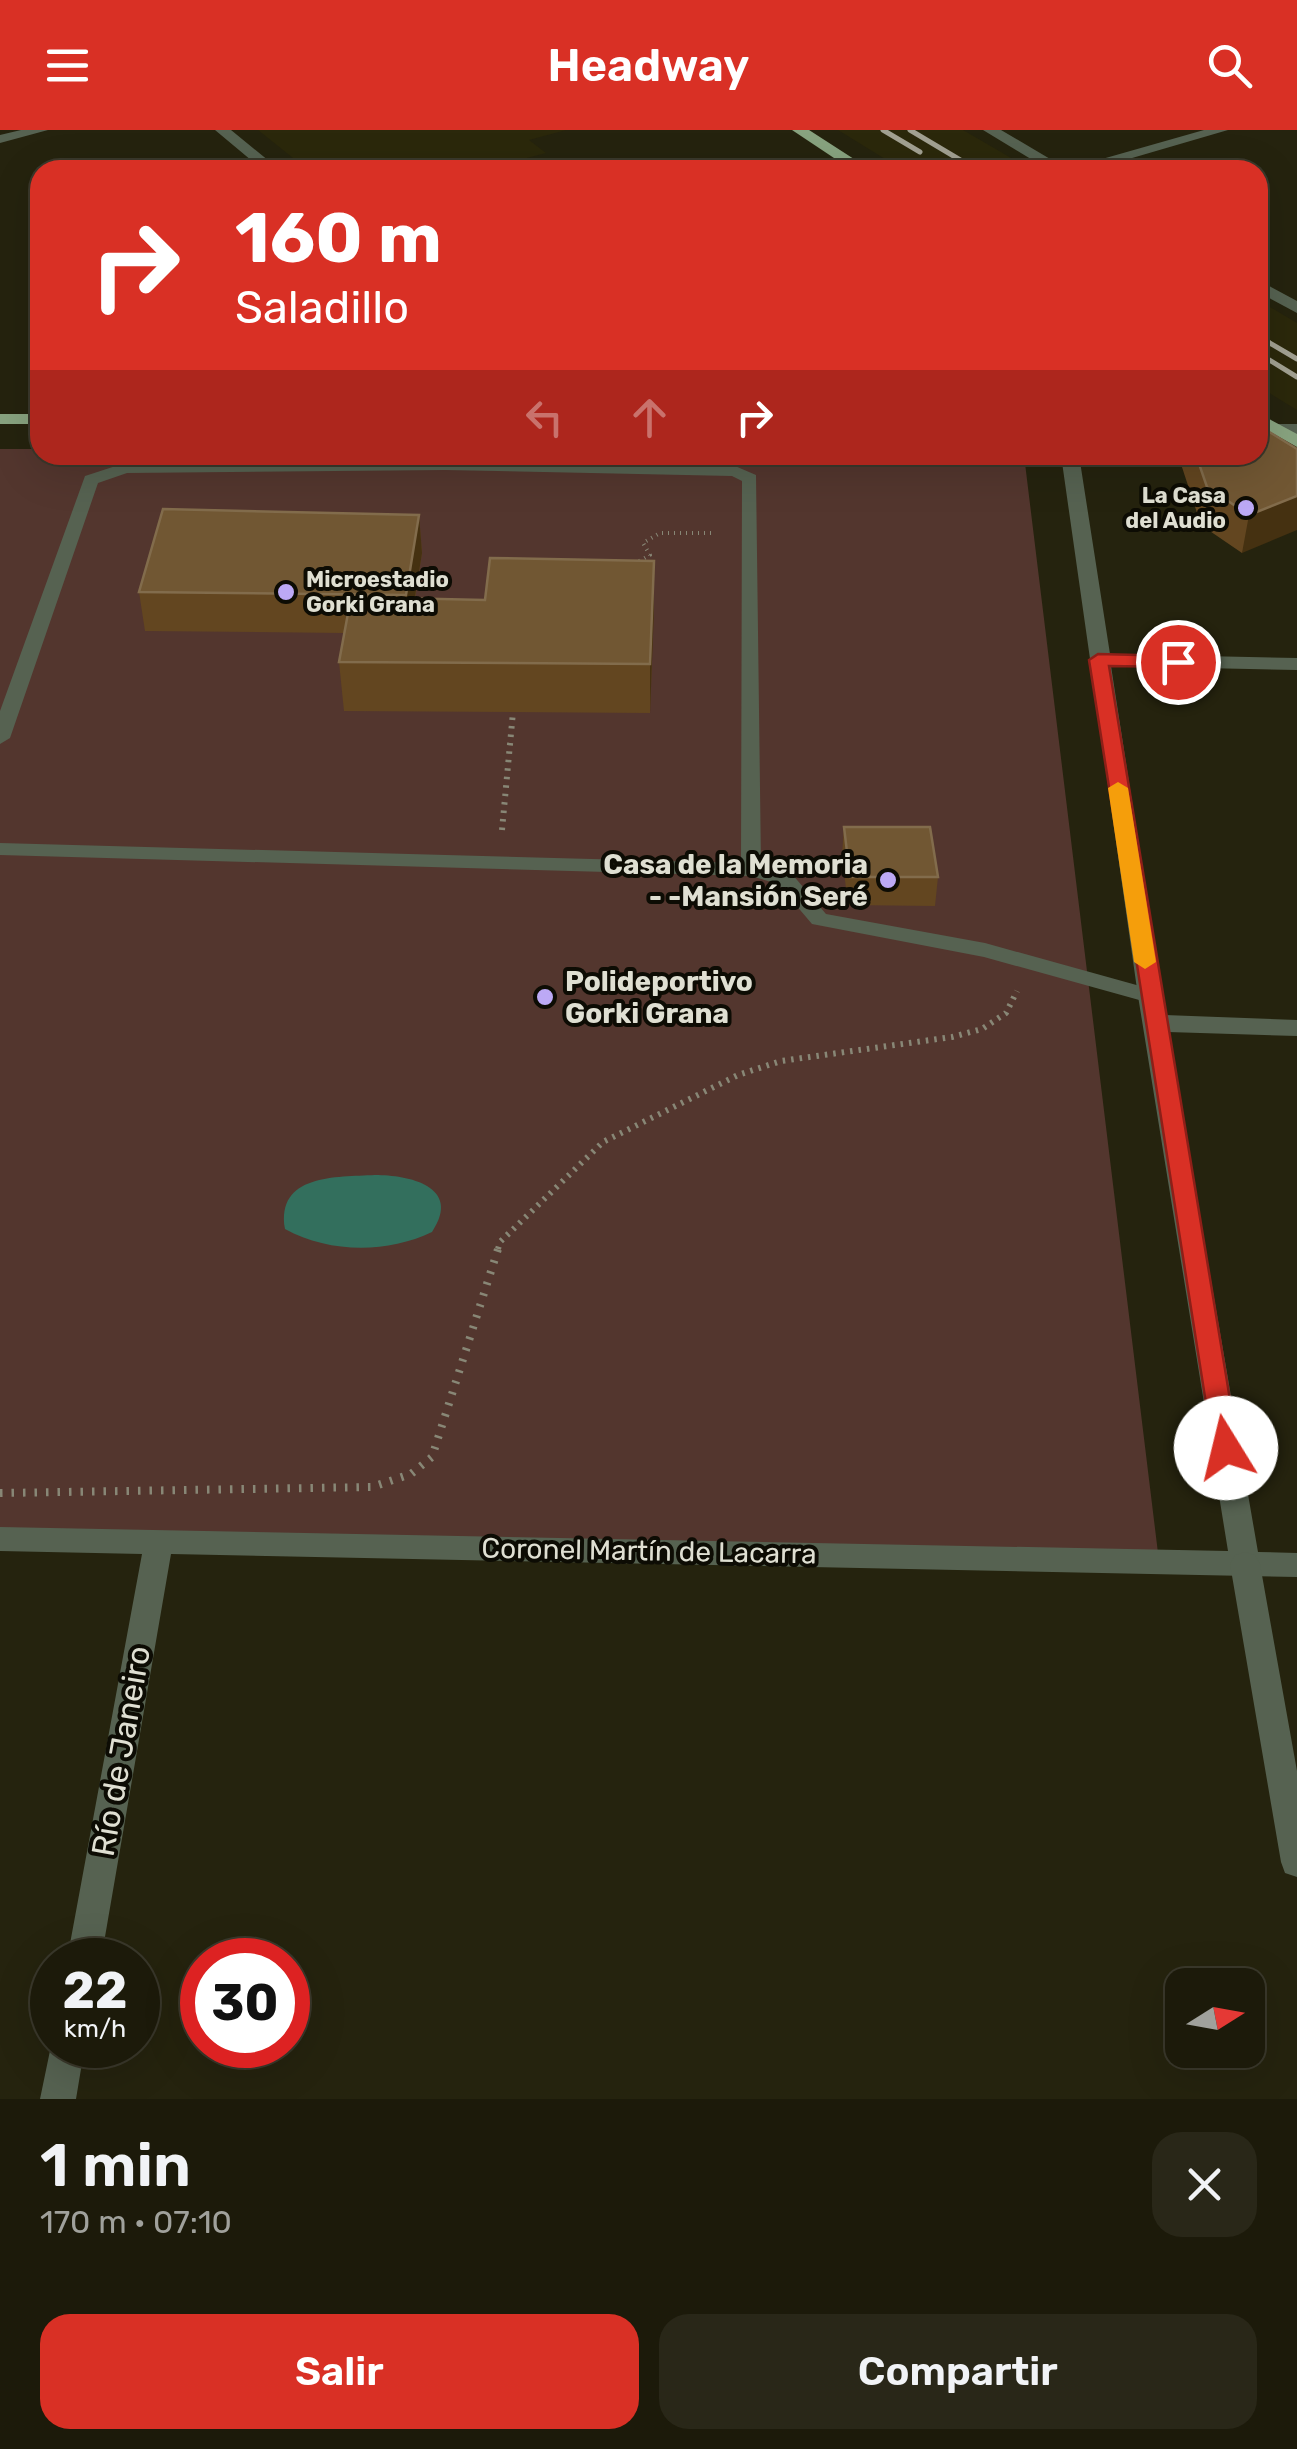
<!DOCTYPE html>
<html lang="es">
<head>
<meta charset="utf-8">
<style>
  :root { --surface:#1c1a0a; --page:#292718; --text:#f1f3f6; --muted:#a0a19c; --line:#3a382b; --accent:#d93025 }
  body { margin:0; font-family:Rubik,sans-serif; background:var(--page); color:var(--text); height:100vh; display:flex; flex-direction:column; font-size:38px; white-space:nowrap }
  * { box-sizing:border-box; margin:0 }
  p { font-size:32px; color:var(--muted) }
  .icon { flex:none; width:55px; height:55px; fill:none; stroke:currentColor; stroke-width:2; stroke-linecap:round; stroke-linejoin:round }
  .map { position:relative; height:1969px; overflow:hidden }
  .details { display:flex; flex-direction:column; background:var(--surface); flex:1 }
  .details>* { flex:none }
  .guide { position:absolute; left:30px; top:30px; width:1238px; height:305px; border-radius:30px; box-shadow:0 10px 40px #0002,0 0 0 2px var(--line); background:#d93025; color:#fff; overflow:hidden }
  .needle { width:65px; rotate:79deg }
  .fabs { position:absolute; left:1165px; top:1838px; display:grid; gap:20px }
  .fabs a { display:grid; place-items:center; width:100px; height:100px; border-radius:20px; background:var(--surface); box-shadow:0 10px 40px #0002,0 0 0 2px var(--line); font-size:50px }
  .speed { position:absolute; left:30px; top:1808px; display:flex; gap:20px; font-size:50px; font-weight:700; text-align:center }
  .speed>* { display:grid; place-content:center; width:130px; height:130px; border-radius:50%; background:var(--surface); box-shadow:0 10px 40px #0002,0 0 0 2px var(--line); line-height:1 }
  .speed small { font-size:25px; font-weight:400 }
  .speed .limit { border:15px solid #d22; background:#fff; color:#111 }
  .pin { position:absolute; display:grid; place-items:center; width:85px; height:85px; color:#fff; margin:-42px; border:5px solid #fff; border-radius:50%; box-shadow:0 2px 10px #0007 }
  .me { position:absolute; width:110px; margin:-55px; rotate:351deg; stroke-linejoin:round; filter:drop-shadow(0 0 8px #0008) }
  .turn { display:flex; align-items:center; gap:35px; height:210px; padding:0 40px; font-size:45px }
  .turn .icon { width:130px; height:130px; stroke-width:2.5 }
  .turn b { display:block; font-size:70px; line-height:85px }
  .lanes { display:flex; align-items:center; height:95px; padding:0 40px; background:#0003; justify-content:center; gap:50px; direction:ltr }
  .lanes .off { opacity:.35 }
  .round { display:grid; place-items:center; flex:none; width:105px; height:105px; border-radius:30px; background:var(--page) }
  .head { display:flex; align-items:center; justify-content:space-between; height:170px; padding:0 40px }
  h1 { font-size:60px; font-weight:600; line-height:75px }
  .button { display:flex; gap:20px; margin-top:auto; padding:20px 40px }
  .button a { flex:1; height:115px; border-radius:30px; background:var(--accent); color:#fff; font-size:40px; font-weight:600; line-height:115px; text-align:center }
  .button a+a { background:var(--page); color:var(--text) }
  header { display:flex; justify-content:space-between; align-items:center; height:130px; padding:0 40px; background:var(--accent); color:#fff; font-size:45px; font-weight:600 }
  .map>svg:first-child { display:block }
  .built { fill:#2b280b }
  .green { fill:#53362e }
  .water { fill:#336f5d }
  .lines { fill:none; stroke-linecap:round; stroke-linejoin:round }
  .path-far2 { stroke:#888776; stroke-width:4; stroke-dasharray:1 5; stroke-linecap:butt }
  .path-far1 { stroke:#888776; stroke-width:6; stroke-dasharray:2.5 6; stroke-linecap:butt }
  .path { stroke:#888776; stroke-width:8; stroke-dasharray:2.5 9; stroke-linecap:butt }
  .service { fill:#566251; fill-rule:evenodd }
  .minor { fill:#566251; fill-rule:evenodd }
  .tertiary { fill:#566251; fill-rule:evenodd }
  .primary { fill:#88a37f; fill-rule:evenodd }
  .rail { stroke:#a2a192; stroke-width:5 }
  .wall { fill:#634620 }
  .shaded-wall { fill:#453111 }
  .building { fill:#715733; stroke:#826c4c; stroke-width:2.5 }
  .route { fill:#d93025; stroke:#8d1f18; stroke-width:2.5 }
  .slow { fill:#f59e0b }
  .poi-dot { fill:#bca9f5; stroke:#0d0c04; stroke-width:4 }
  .labels { text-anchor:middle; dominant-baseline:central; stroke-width:8; stroke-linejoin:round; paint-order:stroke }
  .far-poi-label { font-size:22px; font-weight:bold; fill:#dfdfd2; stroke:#0d0c04; text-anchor:end }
  .poi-label { font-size:28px; font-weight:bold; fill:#dfdfd2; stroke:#0d0c04; text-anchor:end }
  .street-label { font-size:28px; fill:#dfdfd2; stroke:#0d0c04 }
  .near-street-label { font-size:32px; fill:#dfdfd2; stroke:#0d0c04 }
</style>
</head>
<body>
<header><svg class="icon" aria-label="menu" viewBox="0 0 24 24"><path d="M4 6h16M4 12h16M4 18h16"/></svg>Headway<svg class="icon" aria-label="search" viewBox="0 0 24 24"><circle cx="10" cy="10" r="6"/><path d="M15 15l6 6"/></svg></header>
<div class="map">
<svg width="1297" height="1969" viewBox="0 0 1297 1969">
  <rect width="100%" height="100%" fill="#25230e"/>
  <!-- built -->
  <path class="built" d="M258,0H566L529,10L546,23L481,40H308Z
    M838,0H963L1032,40H903Z
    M1258,170L1297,193V280L1258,256Z"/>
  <!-- green -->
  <path class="green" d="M0,319H40V325H1024L1158,1423L0,1409Z"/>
  <!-- water -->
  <path class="water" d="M375,1045C408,1045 463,1056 432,1102C386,1124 329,1123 285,1099C276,1044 336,1047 375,1045Z"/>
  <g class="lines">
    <!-- path-far2 -->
    <path class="path-far2" d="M634,434L650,425L643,413L660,403H715"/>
    <!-- path-far1 -->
    <path class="path-far1" d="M502,700L513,582
      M498,1119L500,1112L603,1012L738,945L781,931L952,907L982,899L1006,883L1017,861"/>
    <!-- path -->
    <path class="path" d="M0,1363L372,1357L411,1344L432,1327L499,1116"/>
    <!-- service -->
    <path class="service" d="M445,330L735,336L756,345L761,736L792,744L826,784L985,813L1158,861L1161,866L1158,871L1150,873L984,827L812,794L778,754L751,746L0,725V713L741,733L742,351L732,346L445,340L127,343L98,353L10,608L0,614V581L85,346L125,333Z"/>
    <!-- minor -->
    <path class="minor" d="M21,0H48L0,13V5Z
      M215,0H231L280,40H263Z
      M983,0H1001L1067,39L1204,0H1228L1091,40H1049Z
      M1258,150L1297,171V183L1258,162Z
      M1061,325H1079L1110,524L1297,528V540L1111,536L1165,885L1297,890V906L1168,902L1258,1422L1297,1423V1447L171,1424L101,1830H67L142,1424L0,1421V1397L1228,1421L1138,866Z
      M52,1911V1915H85L76,1969H40Z"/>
    <!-- tertiary -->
    <path class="tertiary" d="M1276,294H1297V304L1270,303V295Z
      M1245,1422L1255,1425L1260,1434L1297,1641V1747L1285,1743L1281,1732L1230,1434L1235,1425Z"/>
    <!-- primary -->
    <path class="primary" d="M792,0H809L871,40H852Z
      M1258,283L1297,304V317L1258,295Z
      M0,284H40V294H0Z"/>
    <!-- rail -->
    <path class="rail" d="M883,0L920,22
      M910,0L977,40
      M1258,206L1297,229
      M1258,223L1297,247"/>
  </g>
  <!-- wall -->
  <path class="wall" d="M1297,319L1242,423L1201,395L1178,325H1258Z
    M419,385L422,423L415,469L485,470L654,431V479L650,583L344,581L339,532L345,503L145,501L139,462Z
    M844,697L938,747L935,776L848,775L842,725Z"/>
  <!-- shaded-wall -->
  <path class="shaded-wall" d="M1297,366V400L1242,423L1249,385Z
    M419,385L422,423L409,504L406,465Z
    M654,431V479L650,583V534Z"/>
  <!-- building -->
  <path class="building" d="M1258,295L1297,319V366L1249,385L1207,357L1196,325H1258Z
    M163,379L419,385L406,465L139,462Z
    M490,428L654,431L650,534L339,532L351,467L485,470Z
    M844,697H930L938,747H850Z"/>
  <!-- route -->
  <path class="route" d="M1098,524L1178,526L1187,532L1178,537L1109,536L1238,1318L1235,1325H1216L1213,1318L1089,530Z"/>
  <!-- slow -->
  <path class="slow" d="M1118,652L1128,658L1156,832L1145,839L1134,832L1108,658Z"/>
  <!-- markers -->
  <g class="poi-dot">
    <circle cx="1246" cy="378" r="10"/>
    <circle cx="286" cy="462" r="10"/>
    <circle cx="888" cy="750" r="10"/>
    <circle cx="545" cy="867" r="10"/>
  </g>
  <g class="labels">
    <!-- far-poi labels -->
    <g class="far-poi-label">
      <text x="1226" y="365">La Casa<tspan x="1226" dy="25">del Audio</tspan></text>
      <text x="306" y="449" text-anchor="start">Microestadio<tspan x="306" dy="25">Gorki Grana</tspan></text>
    </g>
    <!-- poi labels -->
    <g class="poi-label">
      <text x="868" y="734">Casa de la Memoria<tspan x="868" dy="32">- -Mansión Seré</tspan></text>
      <text x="565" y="851" text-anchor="start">Polideportivo<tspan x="565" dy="32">Gorki Grana</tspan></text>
    </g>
    <!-- street labels -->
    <g class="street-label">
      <text transform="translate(649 1421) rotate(1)">Coronel Martín de Lacarra</text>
    </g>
    <!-- near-street labels -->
    <g class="near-street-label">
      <text transform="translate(121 1621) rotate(-80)">Río de Janeiro</text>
    </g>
  </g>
</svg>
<div class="fabs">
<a><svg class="needle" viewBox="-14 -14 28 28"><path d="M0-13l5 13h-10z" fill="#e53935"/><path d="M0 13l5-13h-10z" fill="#a0a19c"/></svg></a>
</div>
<div class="speed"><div>22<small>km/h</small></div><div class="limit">30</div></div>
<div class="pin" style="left:1178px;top:532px;background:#d93025"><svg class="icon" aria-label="arrive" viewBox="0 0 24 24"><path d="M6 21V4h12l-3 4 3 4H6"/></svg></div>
<svg class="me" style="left:1226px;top:1318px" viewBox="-20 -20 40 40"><circle r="19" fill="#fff"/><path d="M0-13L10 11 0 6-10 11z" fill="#d93025"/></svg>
<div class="guide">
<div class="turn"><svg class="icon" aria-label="right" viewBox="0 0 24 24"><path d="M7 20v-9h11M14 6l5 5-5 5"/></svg><div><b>160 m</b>Saladillo</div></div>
<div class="lanes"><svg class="icon off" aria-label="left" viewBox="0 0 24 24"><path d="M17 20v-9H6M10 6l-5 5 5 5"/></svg><svg class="icon off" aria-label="ahead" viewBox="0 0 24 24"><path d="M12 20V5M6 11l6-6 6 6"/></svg><svg class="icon" aria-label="right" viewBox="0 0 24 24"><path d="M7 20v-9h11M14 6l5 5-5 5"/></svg></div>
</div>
</div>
<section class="details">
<div class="head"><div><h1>1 min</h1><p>170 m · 07:10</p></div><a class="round"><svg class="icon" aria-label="close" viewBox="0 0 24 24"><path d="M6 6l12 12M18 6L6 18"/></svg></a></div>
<div class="button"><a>Salir</a><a>Compartir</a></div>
</section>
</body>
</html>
